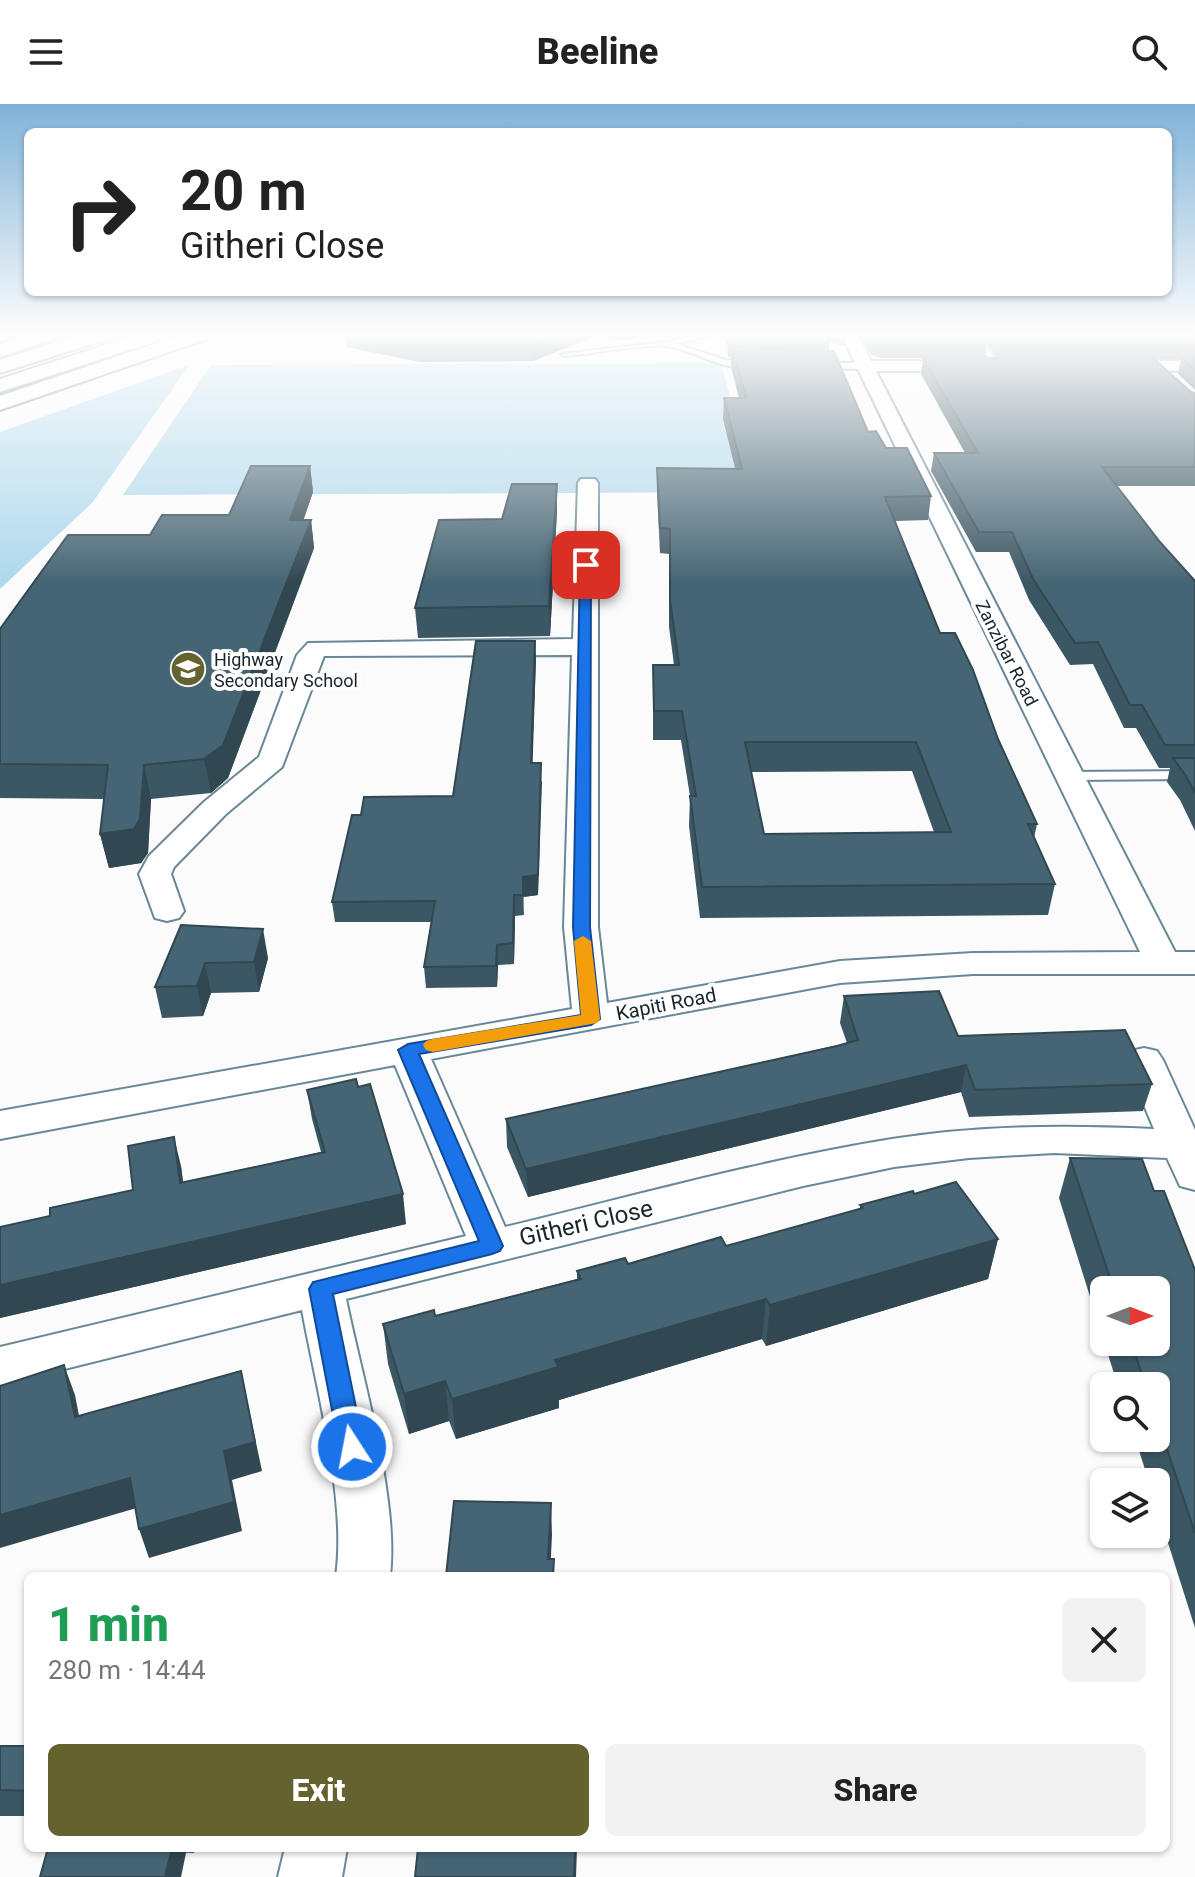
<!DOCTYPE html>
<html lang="en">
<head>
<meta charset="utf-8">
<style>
  :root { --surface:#fff; --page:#f2f2f2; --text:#222; --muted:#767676; --accent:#646330 }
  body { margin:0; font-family:Roboto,sans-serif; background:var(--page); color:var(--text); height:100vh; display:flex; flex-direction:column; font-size:30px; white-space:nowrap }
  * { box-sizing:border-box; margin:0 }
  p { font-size:26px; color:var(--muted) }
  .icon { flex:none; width:44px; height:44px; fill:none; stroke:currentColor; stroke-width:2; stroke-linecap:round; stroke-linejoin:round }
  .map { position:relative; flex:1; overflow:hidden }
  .side { position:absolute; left:24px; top:1468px; width:1146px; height:280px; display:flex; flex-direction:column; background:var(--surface); border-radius:12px; box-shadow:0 2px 6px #0004 }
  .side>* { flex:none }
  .guide { position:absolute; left:24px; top:24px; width:1148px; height:168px; border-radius:12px; box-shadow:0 2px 6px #0004; background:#fff; color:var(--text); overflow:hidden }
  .needle { width:52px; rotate:90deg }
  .fabs { position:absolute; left:1090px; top:1172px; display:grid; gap:16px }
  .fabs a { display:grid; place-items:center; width:80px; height:80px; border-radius:12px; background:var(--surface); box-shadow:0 2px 6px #0004; font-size:40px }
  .pin { position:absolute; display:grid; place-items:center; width:68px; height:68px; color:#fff; margin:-34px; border-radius:16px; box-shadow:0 4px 12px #0006 }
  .me { position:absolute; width:88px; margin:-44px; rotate:349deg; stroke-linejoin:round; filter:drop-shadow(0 0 6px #0008) }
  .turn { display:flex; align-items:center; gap:28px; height:168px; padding:0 24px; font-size:36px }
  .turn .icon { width:104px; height:104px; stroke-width:2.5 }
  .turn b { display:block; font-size:56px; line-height:68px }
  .round { display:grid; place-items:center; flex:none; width:84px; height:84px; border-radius:12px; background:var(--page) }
  .overview { display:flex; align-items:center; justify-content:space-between; height:136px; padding:0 24px }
  h1 { font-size:48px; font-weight:800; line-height:60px; color:#1e9e55 }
  .primary-button { display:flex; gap:16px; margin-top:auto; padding:16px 24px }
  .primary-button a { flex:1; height:92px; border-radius:12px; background:var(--accent); color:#fff; font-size:32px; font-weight:800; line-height:92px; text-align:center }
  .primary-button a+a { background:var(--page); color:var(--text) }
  header { display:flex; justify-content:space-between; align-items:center; height:104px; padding:0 24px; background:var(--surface); font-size:36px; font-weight:800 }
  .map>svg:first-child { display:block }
  .green { fill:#aed8ec }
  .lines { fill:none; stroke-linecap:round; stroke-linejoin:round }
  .service-casing { stroke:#688898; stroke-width:4 }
  .minor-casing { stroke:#688898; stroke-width:4 }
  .trunk-casing { stroke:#688898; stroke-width:4 }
  .motorway-casing { stroke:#688898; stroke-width:4 }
  .service { fill:#fff; fill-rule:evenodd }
  .minor { fill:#fff; fill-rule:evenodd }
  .trunk { fill:#fff; fill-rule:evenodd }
  .motorway { fill:#fff; fill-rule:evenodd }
  .wall { fill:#3c5764; fill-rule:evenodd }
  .shaded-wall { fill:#314751 }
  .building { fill:#466574; stroke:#314751; stroke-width:2; fill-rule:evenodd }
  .route { fill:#1a73e8; stroke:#114b97; stroke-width:2 }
  .slow { fill:#f59e0b }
  .labels { text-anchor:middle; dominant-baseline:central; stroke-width:8; stroke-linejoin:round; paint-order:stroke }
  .far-street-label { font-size:18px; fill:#18252c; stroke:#fff }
  .far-poi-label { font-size:18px; fill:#18252c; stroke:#fff; text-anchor:start }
  .street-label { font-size:20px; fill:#18252c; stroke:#fff }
  .near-street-label { font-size:24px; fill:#18252c; stroke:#fff }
</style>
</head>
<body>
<header><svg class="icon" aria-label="menu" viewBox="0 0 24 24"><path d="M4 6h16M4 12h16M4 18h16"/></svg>Beeline<svg class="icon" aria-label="search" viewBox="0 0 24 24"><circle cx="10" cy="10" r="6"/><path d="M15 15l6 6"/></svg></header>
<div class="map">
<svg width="1195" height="1773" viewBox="0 0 1195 1773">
  <rect width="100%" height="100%" fill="#fbfbfb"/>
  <!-- green -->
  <path class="green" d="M721,259L756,388L123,391L211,261Z
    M189,261L92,399L0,485V328Z"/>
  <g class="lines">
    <defs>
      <path id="service" d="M698,230H714L676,240L726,256L758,260C730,273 695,245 666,242C642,240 592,250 565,252L561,250L667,238Z
        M975,232H981L1000,264H994Z
        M813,259H864L868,262L864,265L816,264Z
        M1195,667V675L1069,676L1062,672L1069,668Z"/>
      <path id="minor" d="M841,230H857L871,257H971L979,262L971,267H876L1175,848H1195V870H973L840,879L431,955L505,1123C634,1092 762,1056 892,1035C980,1021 1067,1021 1154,1025L1125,956L1131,947L1144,944L1157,947L1163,956L1195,1026V1086L1180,1082L1167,1054L1054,1049L969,1054L894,1063L803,1082L346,1195C362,1274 399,1395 390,1472H336C347,1397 316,1283 302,1206L0,1281V1243L466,1132L395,961L0,1035V1007L572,905L564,823L572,551L324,552L282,663L226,710L174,763L171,770L184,807L179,814L167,817L155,814L139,770L149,752L204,698L259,653L297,551L308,539L573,535L578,379L581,375H595L598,379V823L607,899L840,857L973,849L1140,848Z
        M1114,257H1195V267L1108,266L1106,262L1108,258Z
        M285,1744H347L342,1773H278Z"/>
      <path id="trunk" d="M83,230H113L111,234L0,269V256Z
        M183,230H212L210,234L0,306V292Z"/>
      <path id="motorway" d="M28,230H57L55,234L0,253V240Z
        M139,230H169L167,234L0,288V275Z"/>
    </defs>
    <!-- service casing -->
    <use href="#service" class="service-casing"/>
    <!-- minor casing -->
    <use href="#minor" class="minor-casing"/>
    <!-- trunk casing -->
    <use href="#trunk" class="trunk-casing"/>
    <!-- motorway casing -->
    <use href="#motorway" class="motorway-casing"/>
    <!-- service -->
    <use href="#service" class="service"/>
    <!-- minor -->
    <use href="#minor" class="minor"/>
    <!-- trunk -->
    <use href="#trunk" class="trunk"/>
    <!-- motorway -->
    <use href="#motorway" class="motorway"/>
  </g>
  <!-- wall -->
  <path class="wall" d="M346,230H645L629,237L596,232L533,257L419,258L347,243Z
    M714,230H845L844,242L829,238V247L868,328L931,392L928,416L895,417L940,529L998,635L1037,720L1034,734L1055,780L1048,811L700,814L689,722L690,692L681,636H653V561H674L669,523V450L660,449L657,388V364H735L723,315L724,294H739L731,263V253H728L726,235L714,233ZM912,667L934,728L764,730L751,668Z
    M859,230H1195V286L1178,270L1181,255H1154L1191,288L1195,289V382H1116L1160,438L1195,477V727L1180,696L1167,678L1170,664H1159L1136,624H1124L1093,560L1070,561L1029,496L1009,448H976L931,367L934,349H965L921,270L923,254H881L871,251ZM987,238L997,254H985Z
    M310,362L313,388L303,416H311L314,444L228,674L211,689L151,695L148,749L141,759L109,764L100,730L104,695L0,694V525L150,431L229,411Z
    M557,407L550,532L418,534L415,504L502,415Z
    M536,554L532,659L542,678L538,791L523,793L524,811L515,812L514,860L498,861L497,883L426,884L424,863L432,818H335L332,798L361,711L453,692Z
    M181,821L268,854L259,888L211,889L203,912L162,914L155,883Z
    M844,892L958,932L1152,980L1143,1007L969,1013L961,988L528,1093L507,1043L506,1015L847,939L840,919Z
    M307,986L406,1120L0,1214V1123L50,1112L133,1086L181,1062L183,1079L321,1048L312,1015Z
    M1070,1054L1154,1087L1195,1166V1524L1156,1401V1378H1149L1135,1334H1156V1282H1118L1104,1238H1156V1186H1104V1237L1059,1094Z
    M914,1090L998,1135L988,1175L766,1242L762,1235L559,1296V1304L456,1335L449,1317L409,1330L388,1260L383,1220L435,1212L577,1175V1167L628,1160L726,1142L860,1105V1101Z
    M0,1642H28V1712H0Z
    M48,1744H195L194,1749Z"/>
  <!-- shaded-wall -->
  <path class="shaded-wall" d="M559,230H596V232L533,257L532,241Z
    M629,230H645L629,237Z
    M310,362L313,388L294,444L290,416Z
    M557,380V407L550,532L549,502Z
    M311,416L314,444L228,674L211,689L204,655Z
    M535,537L536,554L532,678L531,659Z
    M541,659L538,791L523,793L524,811L523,773Z
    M144,661L151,695L148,749L141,759L109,764L100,730Z
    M514,791L515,812L514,860L513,839Z
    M263,825L268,854L259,888L254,858Z
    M497,841L498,861L497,883L496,862Z
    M205,859L211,889L203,912L197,882Z
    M966,961L961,988L528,1093L526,1065Z
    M174,1033L181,1062L187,1109L180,1079Z
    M403,1090L406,1120L0,1214V1181Z
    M998,1135L988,1175L766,1242L770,1201Z
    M766,1195L762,1235L559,1296V1304L456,1335L452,1295L555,1256Z
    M64,1261L75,1291L85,1343L75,1313Z
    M241,1267L262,1367L232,1376L242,1427L149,1454L139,1425L224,1347Z
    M445,1277L449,1317L409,1330L404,1290Z
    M130,1374L140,1403L0,1444V1411Z
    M551,1399L552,1431L550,1472L548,1455Z
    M172,1744H184L186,1749L181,1773H165Z
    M575,1744H577L576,1773H574Z"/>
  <!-- building -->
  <path class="building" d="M359,230H559L532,241L417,242Z
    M728,230H826L829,239L729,237Z
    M870,230H983L987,238H882L873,235Z
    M995,230H1195V239L1000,238Z
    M732,243L834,247L868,328L876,327L886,344H907L931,392L885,393L940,529H955L973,566L998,635L1037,720H1028L1055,780L702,783L690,692H696L682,607H654L653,561H679L670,496V425L660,424L657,364L742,365L724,294H746ZM745,638H916L951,728L764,730Z
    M1195,253V266L1182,254Z
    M923,254H1153L1191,288L1195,289V363H1102L1160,438L1195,477V641H1165L1142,601H1130L1098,538L1075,539L1033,475L1012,428H979L934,349H978Z
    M251,362H310L290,416H311L223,641L204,655L144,661L140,715L134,725L100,730L108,661L0,660V525L68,431H150L162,411H229Z
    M512,380H557L549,502L415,504L439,416L502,415Z
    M476,537H535L531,659H541L538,771L523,773V791H514L513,839L497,841L496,862L424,863L435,797L332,798L352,711H361L364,693L453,692Z
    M1173,654H1195V689L1186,672Z
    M181,821L263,825L254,858L205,859L197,882L155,883Z
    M939,887L958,932L1125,926L1152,980L975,986L966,961L526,1065L506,1015L837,942L858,936L844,892Z
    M356,975L358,983L370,980L403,1090L0,1181V1123L50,1112V1104L133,1086L128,1042L174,1033L180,1079L325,1048L307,986Z
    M1070,1054L1142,1055L1154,1087H1164L1195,1166V1429L1156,1312V1282H1146L1131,1238H1156V1186H1114Z
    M956,1078L998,1135L770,1201L766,1195L555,1256L558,1263L452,1295L445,1277L404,1290L383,1220L434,1206L435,1212L581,1175L577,1167L625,1154L628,1160L721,1133L726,1142L863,1104L860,1101L913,1087L914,1090Z
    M64,1261L75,1313L241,1267L255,1338L224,1347L234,1398L139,1425L130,1374L0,1411V1282Z
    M454,1397L551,1399L548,1455H554L553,1472H446Z
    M0,1642H28V1687L0,1686Z
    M48,1744H172L165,1773H40Z
    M418,1744H575L574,1773H415Z"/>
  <!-- sky -->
  <linearGradient id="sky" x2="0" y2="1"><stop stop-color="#7fb2d9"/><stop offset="0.48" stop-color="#fdfdfd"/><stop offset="1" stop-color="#fdfdfd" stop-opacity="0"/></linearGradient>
  <rect width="1195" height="479" fill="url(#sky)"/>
  <!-- route -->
  <path class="route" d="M586,457L591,461L590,823L600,915L591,921L419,950L503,1142L500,1147L492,1150L333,1190L364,1343L361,1350L352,1353L343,1350L339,1343L309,1185L313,1178L479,1137L398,946L408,940L581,911L573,823L580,461Z"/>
  <!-- slow -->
  <path class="slow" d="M583,832L591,837L600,915L597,919L433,948L426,946L423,941L426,937L433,935L581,911L574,837Z"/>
  <!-- icons -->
  <defs>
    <symbol id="school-disc" viewBox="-11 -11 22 22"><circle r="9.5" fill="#646330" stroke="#fff"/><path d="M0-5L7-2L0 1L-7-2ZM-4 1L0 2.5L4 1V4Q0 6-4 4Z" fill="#fff"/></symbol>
  </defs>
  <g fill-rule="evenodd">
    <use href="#school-disc" x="168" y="545" width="40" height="40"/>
  </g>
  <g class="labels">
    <!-- far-street labels -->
    <g class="far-street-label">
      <text transform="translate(1007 549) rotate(63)">Zanzibar Road</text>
    </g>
    <!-- far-poi labels -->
    <g class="far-poi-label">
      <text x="214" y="555">Highway<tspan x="214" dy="21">Secondary School</tspan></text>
    </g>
    <!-- street labels -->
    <g class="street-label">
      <text transform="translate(666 900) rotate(-11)">Kapiti Road</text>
    </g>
    <!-- near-street labels -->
    <g class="near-street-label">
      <text transform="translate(586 1119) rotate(-13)">Githeri Close</text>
    </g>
  </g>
</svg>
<div class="fabs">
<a><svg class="needle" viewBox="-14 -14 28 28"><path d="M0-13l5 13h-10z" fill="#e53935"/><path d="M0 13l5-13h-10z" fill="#767676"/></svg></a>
<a><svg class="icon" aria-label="search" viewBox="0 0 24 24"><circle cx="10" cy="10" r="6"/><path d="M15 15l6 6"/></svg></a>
<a><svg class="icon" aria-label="layers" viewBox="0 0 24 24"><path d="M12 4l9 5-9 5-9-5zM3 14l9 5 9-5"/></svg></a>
</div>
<div class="pin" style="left:586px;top:461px;background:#d93025"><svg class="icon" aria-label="arrive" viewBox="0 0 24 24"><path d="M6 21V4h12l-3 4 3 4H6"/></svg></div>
<svg class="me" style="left:352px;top:1343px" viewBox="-20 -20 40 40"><circle r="17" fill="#1a73e8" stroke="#fff" stroke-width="3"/><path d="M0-11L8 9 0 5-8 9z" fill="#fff"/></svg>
<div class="guide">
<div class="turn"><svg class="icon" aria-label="right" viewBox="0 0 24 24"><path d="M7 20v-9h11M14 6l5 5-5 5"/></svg><div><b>20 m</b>Githeri Close</div></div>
</div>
<section class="side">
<div class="overview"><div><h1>1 min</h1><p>280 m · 14:44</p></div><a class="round"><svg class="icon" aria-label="close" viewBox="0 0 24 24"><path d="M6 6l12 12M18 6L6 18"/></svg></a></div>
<div class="primary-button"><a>Exit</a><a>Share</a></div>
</section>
</div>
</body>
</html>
